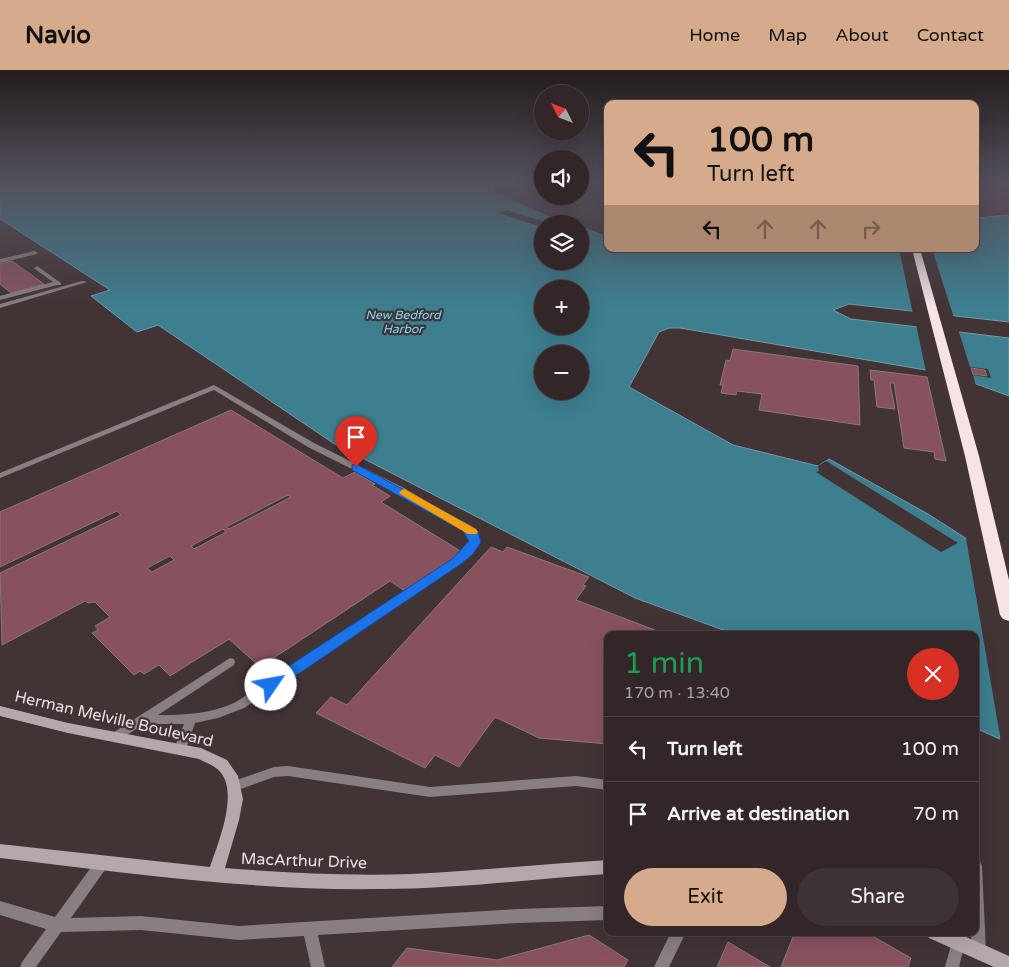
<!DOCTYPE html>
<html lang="en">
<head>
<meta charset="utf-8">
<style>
  :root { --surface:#322628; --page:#3d3234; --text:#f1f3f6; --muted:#a8a5a8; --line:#4d4345; --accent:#d6ab8b }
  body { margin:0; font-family:"Varela Round",sans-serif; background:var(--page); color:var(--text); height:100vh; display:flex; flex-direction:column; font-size:19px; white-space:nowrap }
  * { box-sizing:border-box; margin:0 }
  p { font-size:16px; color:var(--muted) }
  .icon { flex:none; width:28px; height:28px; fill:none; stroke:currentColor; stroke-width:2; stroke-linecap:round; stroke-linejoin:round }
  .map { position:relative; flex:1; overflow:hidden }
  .panel { position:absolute; left:604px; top:561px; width:375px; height:305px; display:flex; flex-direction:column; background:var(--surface); border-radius:10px; box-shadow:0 5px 20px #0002,0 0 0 1px var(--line) }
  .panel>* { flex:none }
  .banner { position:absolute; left:604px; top:30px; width:375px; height:152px; border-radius:10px; box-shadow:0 5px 20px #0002,0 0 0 1px var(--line); background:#d6ab8b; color:#111; overflow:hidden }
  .needle { width:32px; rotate:312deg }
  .buttons { position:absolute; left:534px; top:15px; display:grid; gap:10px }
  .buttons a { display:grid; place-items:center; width:55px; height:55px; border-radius:50%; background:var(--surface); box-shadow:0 5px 20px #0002,0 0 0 1px var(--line); font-size:25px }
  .pin { position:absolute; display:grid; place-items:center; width:42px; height:42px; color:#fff; margin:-51px -21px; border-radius:50% 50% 50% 0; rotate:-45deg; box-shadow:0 0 5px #0007 }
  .pin .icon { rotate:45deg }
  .me { position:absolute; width:55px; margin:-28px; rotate:57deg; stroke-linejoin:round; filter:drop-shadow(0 0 4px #0008) }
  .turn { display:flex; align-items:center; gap:18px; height:105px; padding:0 20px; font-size:22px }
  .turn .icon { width:65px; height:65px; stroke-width:2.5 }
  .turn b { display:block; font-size:35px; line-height:42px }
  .lanes { display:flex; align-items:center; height:48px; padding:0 20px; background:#0003; justify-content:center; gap:25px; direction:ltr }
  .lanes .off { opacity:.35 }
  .round { display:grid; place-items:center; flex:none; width:52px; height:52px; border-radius:26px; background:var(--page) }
  .headline { display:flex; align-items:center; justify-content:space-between; height:85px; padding:0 20px }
  h1 { font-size:30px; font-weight:600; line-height:38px; color:#1e9e55 }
  .cta { display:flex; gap:10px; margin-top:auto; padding:10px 20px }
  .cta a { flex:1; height:58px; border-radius:30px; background:var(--accent); color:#111; font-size:20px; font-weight:600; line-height:58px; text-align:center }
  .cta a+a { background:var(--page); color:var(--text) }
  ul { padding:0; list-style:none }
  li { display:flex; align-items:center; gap:15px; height:65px; padding:0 20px; border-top:1px solid var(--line) }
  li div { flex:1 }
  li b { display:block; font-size:19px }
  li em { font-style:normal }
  header { display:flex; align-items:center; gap:30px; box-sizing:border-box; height:70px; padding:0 25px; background:var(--accent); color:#111 }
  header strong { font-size:24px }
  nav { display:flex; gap:28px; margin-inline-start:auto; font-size:18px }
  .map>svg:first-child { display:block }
  .green { fill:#61323c }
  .water { fill:#3d7e8f; stroke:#719ca8; fill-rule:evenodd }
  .pier { fill:#423335 }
  .building { fill:#87525d; stroke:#8a787b; fill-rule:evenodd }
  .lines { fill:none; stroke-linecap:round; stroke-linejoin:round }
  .lane { fill:#887f81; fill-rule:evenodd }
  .street { fill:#887f81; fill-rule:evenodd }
  .secondary { fill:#b5a8aa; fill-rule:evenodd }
  .highway { fill:#f7e3e6; fill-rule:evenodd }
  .route { fill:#1a73e8; stroke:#114b97 }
  .slow { fill:#f59e0b }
  .labels { text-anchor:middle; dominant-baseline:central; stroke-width:4.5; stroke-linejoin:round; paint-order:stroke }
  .far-water-label { font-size:12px; font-style:italic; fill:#7adffa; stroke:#423335 }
  .near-street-label { font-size:16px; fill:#ebe1e2; stroke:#423335 }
</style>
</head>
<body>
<header>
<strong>Navio</strong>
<nav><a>Home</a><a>Map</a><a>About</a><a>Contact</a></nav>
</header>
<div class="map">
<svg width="1009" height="897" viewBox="0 0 1009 897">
  <rect width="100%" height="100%" fill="#423335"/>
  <!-- green -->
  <path class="green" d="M975,112H1009V138L998,144L975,147Z"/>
  <!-- water -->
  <path class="water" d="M0,112H509L503,118L504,121L533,137L607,163L608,179H975V148L1009,145V252L849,234L833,240L851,249L1009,268V326L949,304L680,258H669L659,262L629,317L733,375L818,396L829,389L928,444L989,483L1000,669L975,658V565H737L635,528L333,373L158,255L137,262L91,226L110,220L0,149ZM542,154H580V191H542ZM542,219H580V256H542ZM542,284H580V321H542Z"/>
  <!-- pier -->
  <path class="pier" d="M499,112H510L504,117L505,120L534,136L592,156L607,162V166L580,156V154L560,151L510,129L494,121L493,115Z
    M507,140L522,145L553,154H542V157L498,143Z
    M899,179H932L954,248L913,244Z
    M916,254L958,259L970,297L988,299L991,308L973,305L976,316L948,306L926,302Z
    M826,391L958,473L941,482L816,402L819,401L818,396Z
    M966,468L974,470L990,481L1009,485V672H1001Z"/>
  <!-- building -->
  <path class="building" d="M12,191L44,214L11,223L0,214V194Z
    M733,279L858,296L860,355L759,340L762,324L737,321L736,325L721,323L723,315H720L726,290L730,291Z
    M971,298L985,300L987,306L973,304Z
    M870,300L927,307L946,391L935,389L934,382L904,378L894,313H890L895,339L877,337L874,310H871Z
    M231,340L343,408L355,402L375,414L372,415L390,426L381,432L462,482L405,521L390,511L260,597L229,569L170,606L159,595L144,604L140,601L134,605L92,563L98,560L95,556L110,547L95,532L88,533L85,531L2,575L0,503L121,445L117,441L0,497V442ZM288,425L291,427L229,459L226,457ZM223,459L226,462L194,479L191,476ZM170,486L174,490L152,502L147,498Z
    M491,477L503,482L507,477L589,507L583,515L586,516L576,530L668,565H608V674L539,668L495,647L459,697L435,685L425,698L316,643L331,627L347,635Z
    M795,862H865L911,888L908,897H781Z
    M589,865L628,890L624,897H392L407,878L497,890Z
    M728,872L770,897H717Z"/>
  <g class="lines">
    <!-- lane -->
    <path class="lane" d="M35,181L38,183L37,184L0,193V189Z
      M37,196L61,213V215H57L0,230V226L53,212L35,199L34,198Z
      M214,315L314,373L404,418L475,460L480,471L471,483L459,493L244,638L218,648L195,653L186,679L184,682L180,684L176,682L174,679L184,654H144L119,670L115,672L111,670L109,667L111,664L230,588L234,589L235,592L234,595L158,645C185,645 211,644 236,632L453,489L465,479L470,471L468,463L398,422L308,377L214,320L0,408V403Z
      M288,696L430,717L576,706L608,710V720L576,716L430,727L288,706L274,707L235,721L231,720L229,716L231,712L274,697Z
      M102,787L107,789L109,793L107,797L71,848L141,846L239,856L518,839L608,836V850L518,853L318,865L325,897H311L304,866L239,870L141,860L61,862L36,897H20L22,892L46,859L0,845V831L55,847L97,789Z
      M975,790L980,792L982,796L986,882L984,887L979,889L974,887L972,882L971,862H975Z
      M671,862H686L669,897H654Z
      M958,866L963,868L965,873L959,897H945L953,868Z"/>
    <!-- street -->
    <path class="street" d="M82,211L87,212L0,238V234Z"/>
    <!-- secondary -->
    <path class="secondary" d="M0,636L68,653L201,678L227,690L238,706L243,729L239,750L225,798C286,803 349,806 411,804C476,801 542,794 608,790V804C532,809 457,819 381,819C253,821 127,803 0,788V774L210,797C218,773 242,717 216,698C211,694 204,692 199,689L68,663L0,646Z
      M927,862H955L1009,886V897H994L929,868Z"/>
    <!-- highway -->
    <path class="highway" d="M912,179H920L979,386L1009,510V551L1003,549L1000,545L965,386Z"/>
  </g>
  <!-- sky -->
  <linearGradient id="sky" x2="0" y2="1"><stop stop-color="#241c1d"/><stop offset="0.47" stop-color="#54505c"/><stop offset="1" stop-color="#54505c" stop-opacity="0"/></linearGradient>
  <rect width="1009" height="238" fill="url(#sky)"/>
  <!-- route -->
  <path class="route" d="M356,394L471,456L478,462L481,472L473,484L461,494L276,619H266L264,615L266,611L452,489L469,471L463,461L352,400V395Z"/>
  <!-- slow -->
  <path class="slow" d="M404,419L476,459L478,462L476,464H468L400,424L399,422Z"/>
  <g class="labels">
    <!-- far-water labels -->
    <g class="far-water-label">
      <text x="403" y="245">New Bedford<tspan x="403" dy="14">Harbor</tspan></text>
    </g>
    <!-- near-street labels -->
    <g class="near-street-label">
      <text transform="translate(114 649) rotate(13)">Herman Melville Boulevard</text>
      <text transform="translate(304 791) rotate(2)">MacArthur Drive</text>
    </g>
  </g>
</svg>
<div class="buttons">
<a><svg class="needle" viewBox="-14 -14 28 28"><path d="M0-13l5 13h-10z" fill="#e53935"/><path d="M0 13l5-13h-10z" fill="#a8a5a8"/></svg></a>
<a><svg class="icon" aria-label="sound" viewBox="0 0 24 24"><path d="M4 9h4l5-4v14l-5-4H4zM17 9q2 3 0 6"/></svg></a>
<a><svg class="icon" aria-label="layers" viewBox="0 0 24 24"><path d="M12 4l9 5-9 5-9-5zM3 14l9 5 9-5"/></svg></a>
<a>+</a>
<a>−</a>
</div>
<div class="pin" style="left:356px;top:397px;background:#d93025"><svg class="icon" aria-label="arrive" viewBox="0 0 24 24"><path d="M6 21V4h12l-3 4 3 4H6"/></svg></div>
<svg class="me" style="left:271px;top:615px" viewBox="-20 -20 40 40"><circle r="19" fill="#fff"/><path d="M0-13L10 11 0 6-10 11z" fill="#1a73e8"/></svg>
<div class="banner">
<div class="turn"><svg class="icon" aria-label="left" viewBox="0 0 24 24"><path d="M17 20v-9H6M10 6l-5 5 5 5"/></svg><div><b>100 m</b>Turn left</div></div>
<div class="lanes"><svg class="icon" aria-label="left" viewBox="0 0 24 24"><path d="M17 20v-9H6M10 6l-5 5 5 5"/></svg><svg class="icon off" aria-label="ahead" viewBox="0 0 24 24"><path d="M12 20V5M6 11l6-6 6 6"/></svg><svg class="icon off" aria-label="ahead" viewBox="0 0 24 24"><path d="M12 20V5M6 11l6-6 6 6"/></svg><svg class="icon off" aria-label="right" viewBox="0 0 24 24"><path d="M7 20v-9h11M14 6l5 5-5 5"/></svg></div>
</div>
<section class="panel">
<div class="headline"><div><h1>1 min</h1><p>170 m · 13:40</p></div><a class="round" style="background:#d93025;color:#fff"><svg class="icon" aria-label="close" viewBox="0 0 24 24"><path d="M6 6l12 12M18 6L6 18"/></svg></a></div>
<ul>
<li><svg class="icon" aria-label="left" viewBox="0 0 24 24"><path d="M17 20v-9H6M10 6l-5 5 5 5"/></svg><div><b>Turn left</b></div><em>100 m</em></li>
<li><svg class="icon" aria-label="arrive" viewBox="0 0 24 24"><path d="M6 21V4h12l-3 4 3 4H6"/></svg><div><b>Arrive at destination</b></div><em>70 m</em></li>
</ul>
<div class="cta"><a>Exit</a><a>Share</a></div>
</section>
</div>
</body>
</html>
